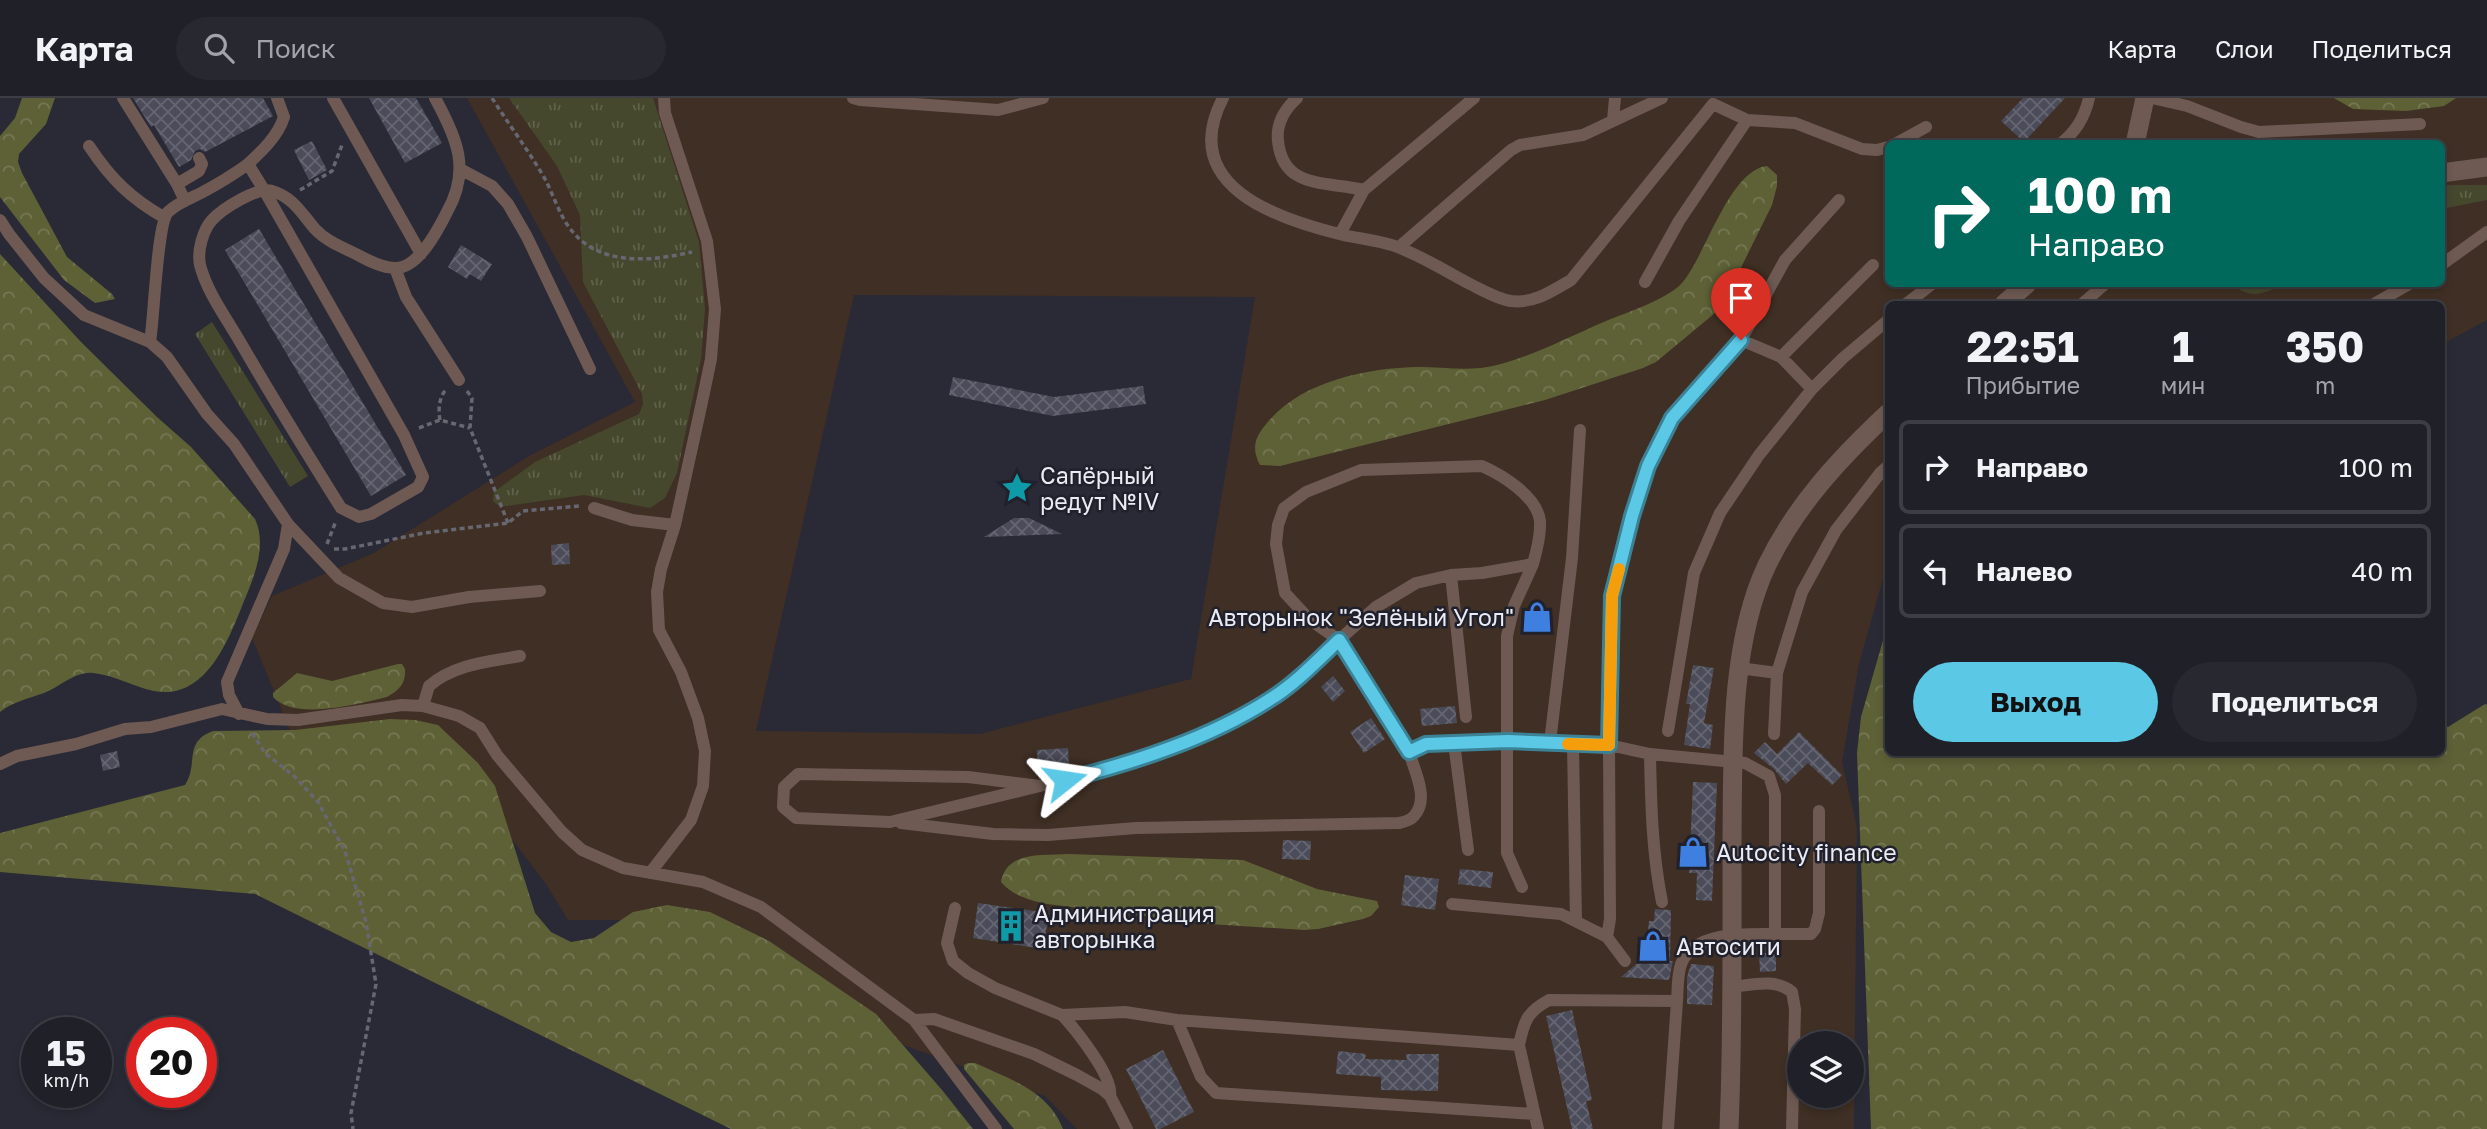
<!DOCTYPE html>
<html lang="ru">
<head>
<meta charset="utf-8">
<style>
  :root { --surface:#202028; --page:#282830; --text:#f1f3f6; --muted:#a2a3a8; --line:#3d3e45; --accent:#5bc8e6 }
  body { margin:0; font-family:"Golos Text",sans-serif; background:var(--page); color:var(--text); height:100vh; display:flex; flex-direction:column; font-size:26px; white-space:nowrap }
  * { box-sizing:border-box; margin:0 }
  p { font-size:23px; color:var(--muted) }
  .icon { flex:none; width:38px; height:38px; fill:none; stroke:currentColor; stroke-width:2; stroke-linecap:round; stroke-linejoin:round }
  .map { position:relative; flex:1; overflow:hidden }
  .details { position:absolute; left:1885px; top:203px; width:560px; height:455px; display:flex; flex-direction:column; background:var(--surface); border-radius:10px; box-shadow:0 4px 10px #0003,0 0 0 2px var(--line) }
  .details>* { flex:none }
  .banner { position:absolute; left:1885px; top:42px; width:560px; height:147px; border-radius:10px; box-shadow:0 4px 10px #0003,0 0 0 2px var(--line); background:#00695c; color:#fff; overflow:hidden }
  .buttons { position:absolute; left:1787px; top:933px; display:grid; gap:14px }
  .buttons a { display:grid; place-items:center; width:77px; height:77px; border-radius:50%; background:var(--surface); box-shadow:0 4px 10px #0003,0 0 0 2px var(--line); font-size:35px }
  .speed { position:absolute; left:21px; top:919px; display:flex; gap:14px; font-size:35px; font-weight:700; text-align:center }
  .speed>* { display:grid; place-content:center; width:91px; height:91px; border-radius:50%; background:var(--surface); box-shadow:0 4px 10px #0003,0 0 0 2px var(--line); line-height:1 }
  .speed small { font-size:18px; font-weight:400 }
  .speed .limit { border:10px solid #d22; background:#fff; color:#111 }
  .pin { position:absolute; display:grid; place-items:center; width:60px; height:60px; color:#fff; margin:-72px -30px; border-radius:50% 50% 50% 0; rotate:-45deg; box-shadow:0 0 7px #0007 }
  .pin .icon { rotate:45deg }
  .me { position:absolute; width:77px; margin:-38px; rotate:75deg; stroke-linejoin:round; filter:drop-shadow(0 0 5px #0008) }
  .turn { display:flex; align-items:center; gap:24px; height:147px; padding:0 28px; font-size:32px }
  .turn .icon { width:91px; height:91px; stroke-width:2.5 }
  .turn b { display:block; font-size:49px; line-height:60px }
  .eta { display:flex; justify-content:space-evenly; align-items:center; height:119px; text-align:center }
  .eta b { font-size:42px; font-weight:700; line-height:49px }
  .cta { display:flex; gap:14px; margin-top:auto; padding:14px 28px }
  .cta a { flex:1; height:80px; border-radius:42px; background:var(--accent); color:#111; font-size:28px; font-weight:700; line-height:80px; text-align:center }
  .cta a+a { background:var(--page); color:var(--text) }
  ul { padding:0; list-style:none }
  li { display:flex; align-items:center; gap:21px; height:94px; margin:0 14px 10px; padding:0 14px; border:4px solid var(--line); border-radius:10px }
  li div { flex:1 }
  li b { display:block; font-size:26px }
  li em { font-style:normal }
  header { display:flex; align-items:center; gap:42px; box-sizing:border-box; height:98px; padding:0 35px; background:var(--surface); border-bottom:2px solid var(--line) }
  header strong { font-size:33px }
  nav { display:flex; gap:38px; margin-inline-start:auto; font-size:24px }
  .search { width:490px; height:63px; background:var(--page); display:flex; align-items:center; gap:18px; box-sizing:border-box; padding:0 24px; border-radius:38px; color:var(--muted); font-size:26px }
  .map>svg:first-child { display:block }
  .commercial { fill:#3f2f24; fill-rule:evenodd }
  .grass { fill:url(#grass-tufts) }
  .forest { fill:url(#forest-crowns) }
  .building { fill:url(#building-cross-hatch) }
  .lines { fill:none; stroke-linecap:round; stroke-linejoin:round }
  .path { stroke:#676772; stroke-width:3.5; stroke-dasharray:5 3.5; stroke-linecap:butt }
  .service { stroke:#6e5a53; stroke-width:12 }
  .minor { stroke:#6e5a53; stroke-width:19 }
  .route-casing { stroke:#3b8296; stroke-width:18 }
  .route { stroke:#5bc8e6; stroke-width:12 }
  .slow { stroke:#f59e0b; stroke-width:12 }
  .labels { text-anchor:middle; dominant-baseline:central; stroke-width:5; stroke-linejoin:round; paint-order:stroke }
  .poi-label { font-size:23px; fill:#ebebf3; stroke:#20212c; text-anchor:start }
</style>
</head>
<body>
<header>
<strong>Карта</strong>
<div class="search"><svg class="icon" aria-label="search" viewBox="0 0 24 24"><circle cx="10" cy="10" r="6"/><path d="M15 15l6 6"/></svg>Поиск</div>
<nav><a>Карта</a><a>Слои</a><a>Поделиться</a></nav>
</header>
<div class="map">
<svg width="2487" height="1031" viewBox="0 0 2487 1031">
  <defs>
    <pattern id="grass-tufts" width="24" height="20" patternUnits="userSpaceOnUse" patternTransform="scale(1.75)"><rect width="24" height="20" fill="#45482d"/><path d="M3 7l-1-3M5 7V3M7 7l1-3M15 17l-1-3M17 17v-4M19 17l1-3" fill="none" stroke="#60634c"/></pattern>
    <pattern id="forest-crowns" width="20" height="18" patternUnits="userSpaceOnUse" patternTransform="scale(1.75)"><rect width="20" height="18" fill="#5e6136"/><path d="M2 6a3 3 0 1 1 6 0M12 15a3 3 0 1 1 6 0" fill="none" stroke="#757854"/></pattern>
    <pattern id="building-cross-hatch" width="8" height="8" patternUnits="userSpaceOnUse" patternTransform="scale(1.75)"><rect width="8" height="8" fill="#4b4c59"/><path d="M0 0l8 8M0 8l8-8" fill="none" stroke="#656671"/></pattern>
  </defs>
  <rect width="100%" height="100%" fill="#2a2a36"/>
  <!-- commercial -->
  <path class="commercial" d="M467,0H2487V222L2441,247V206H1888V463L1859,566L1842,664L1857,729L1854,1031H1077L1045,998L881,939L670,822H568L546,786L481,701L292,637L252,540L272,498L374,455L529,358L635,304ZM1888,46H2441V186H1888ZM854,197L1255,199L1191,581L980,636L756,633ZM1799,945H1852V998H1799Z"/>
  <!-- grass -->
  <path class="grass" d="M509,0H653L699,144L705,211L701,261L677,375L665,400L650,410L584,397L507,408H499L493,403L494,394L535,364L639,316L643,306L642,296L583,184L580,117L557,68Z
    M2441,87H2487V102L2441,111Z
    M2232,186H2284C2263,196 2254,201 2233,188Z
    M212,224L308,378L290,389L195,236Z"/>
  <!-- forest -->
  <path class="forest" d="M22,0H55L46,26L19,56L18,64L22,75L67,159L112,196L115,201L95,205L64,182L0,99V38L15,20Z
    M2334,0H2456L2444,8L2406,13L2353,11Z
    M1767,68L1777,77V88L1772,107L1721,210L1656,264L1643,270L1545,302L1280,368L1260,367C1251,350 1255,339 1267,325C1301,283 1367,270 1418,269C1444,269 1471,274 1497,267C1535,257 1571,238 1606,223C1628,214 1666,202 1682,185C1705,159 1729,72 1767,68Z
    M0,156L81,244L157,319L191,349L255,421C267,447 255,477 244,503C229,541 206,603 154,593C134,589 114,577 93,575C75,573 60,589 44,595C30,600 12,604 0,614Z
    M1888,525V654H2441V626L2448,629L2485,606L2487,607V1031H1871L1857,655L1861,619Z
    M398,566H402L405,571C406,586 399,592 387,599C358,606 295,623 273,599V595L297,575L332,583Z
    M390,621L415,622L438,627L478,665L495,688L535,815L551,834L571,844L594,840L633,814L667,807L710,814L769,843L876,916L942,992L973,1031H731L255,796L0,774V735L185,687C199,665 183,644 213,633L295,632Z
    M1069,756L1243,762L1317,791L1377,803L1379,809L1371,818L1363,821L1318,831L1304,832L1209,826L1047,806C1030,802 1013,798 1001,784C1007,752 1043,758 1069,756Z
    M968,965H975C1009,981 1048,992 1063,1031H1014L964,971V967Z"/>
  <!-- building -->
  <path class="building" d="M133,0H263L273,18L205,54L200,51L195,53L191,62L179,69L154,27L151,29Z
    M369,0H416L442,45L405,65Z
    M2023,0H2065L2024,44L2001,23Z
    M312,43L327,72L309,82L294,52Z
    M259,131L406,377L371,398L225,152Z
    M461,147L492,166L481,183L470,176L467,181L448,169Z
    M953,279L1054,299L1143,288L1146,306L1053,318L949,297Z
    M1014,420H1029L1062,436L984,439Z
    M569,445L570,466L552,467L551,447Z
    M1693,567L1714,570L1704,625L1713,627L1710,651L1684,647L1690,606H1686Z
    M1333,578L1345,593L1333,604L1321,589Z
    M1455,608L1457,625L1422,628L1420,611Z
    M1371,620L1385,641L1364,655L1350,634Z
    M1799,634L1842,677L1832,687L1808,665L1786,686L1774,671L1754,655L1765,644L1777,656Z
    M1068,650L1069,668L1038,671L1037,652Z
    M117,653L120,669L103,673L100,657Z
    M1693,684L1717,685L1712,803L1696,802L1697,775H1689Z
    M1283,742L1311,743L1310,762L1282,761Z
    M1460,771L1493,774L1491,790L1458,786Z
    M1405,777L1439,781L1435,812L1401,807Z
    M978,805L1049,815L1043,851L973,840Z
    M1655,811L1671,812L1670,863H1673L1669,882L1621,879L1640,863L1641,841H1647L1649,823H1654Z
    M1759,855H1776V873L1760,874Z
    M1691,866L1714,868L1712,907L1687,906V879Z
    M1572,912L1592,1002L1586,1003L1593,1031H1572L1546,918Z
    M1163,952L1194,1014L1160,1031H1156L1126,971Z
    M1338,953L1366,956L1365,961L1407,962L1406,956H1439L1438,993L1381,992V979L1336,976Z"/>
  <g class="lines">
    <!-- path -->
    <path class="path" d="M492,0C509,27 529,53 545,81C554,98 560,119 572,133C601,169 653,163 692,154
      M300,92L332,73L342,47
      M467,293L472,300L470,330L508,425
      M440,322C438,311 439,299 447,290
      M419,330L440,322L470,330
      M327,446L336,423
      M334,451H345L424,435L508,425L523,413L579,408
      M252,635L265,655L294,678L318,704L345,753L366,824L376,886L351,1015L353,1031"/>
    <!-- service -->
    <path class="service" d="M123,0L177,86L185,103
      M277,0L284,19C278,38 262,53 248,66L264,92L404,337L423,379L418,389L371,416L359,419L341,410C306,354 272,299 239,242C225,218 207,194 200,167C197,153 203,132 212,122C222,111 258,88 272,93C293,99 302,116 315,131C326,143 342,149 356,156C367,162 382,170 395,170C418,171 438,132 447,114C471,72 457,40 435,0
      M333,0L421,156
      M853,0L860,2L998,12L1043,0
      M1223,0C1177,88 1277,121 1343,137C1362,141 1383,143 1400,150C1425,160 1449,175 1472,187C1484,193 1498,201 1511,203C1534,206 1552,193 1571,182L1713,6L1747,22L1795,25L1862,51L1877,52L1888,49
      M1297,0C1285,11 1276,26 1278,43C1283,92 1327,83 1364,92
      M2152,0L2187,8L2241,29L2259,34L2420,26
      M1613,22L1615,0
      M1895,46L1926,29
      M2060,46C2075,35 2085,18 2089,0
      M89,48C111,81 130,100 165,120
      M462,72L492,88L508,106L527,139L590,271
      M177,86L199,73L202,66L199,60
      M0,122L9,136L44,180L84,217L150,244L167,259L207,316L234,346L288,426L339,480L383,505L412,509L469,499L540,493
      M1340,136L1364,92L1474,0
      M1399,149L1511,52L1520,47L1583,37L1662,0
      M2441,167L2487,134
      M395,170L406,199L459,282
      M1645,184L1679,123L1747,22
      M1906,206L1932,186
      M2082,206L2105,186
      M2374,206L2409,186
      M1741,242L1785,162L1839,102
      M150,244C154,222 157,125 168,114C177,105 191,100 201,95C218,86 233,77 248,66
      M1781,259L1873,167
      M1482,368C1502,377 1537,398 1540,423C1541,437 1537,452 1533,466L1482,475L1451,477L1416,485L1376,509L1339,542L1309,521L1285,495L1276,446L1278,427L1284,410L1306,394L1361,372Z
      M594,410L632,422L675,427
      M1451,477L1466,619
      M1739,570L1777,575L1802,494L1836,432L1881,374L1888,368
      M423,608L429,588C454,566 488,564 520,558
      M239,616L229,597L227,584L284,451L288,426
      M1668,633L1694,475L1720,415L1759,357L1812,291L1843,260L1888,222
      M1774,636L1777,575
      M1550,644L1572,460L1580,332
      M1454,645L1468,752
      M1573,646L1576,823
      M1650,656C1651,706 1652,754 1662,804
      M0,666L17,658L76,646L125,631L151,629L222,611L267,621L298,622L402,607L423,608L459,618L480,630L497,657L562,734L582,752L623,770L703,784L761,809L914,922L996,1031
      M1040,688L890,724L796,720L783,709L784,689L798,676L968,679L1040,688L1091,675L1168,650L1241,618L1271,601L1299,579L1339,542L1409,654L1426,646L1508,644L1609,647L1650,656L1745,665L1769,678L1775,697V836H1811L1815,831L1819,815V713
      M901,725L993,736L1048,737L1136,730L1399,725C1404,724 1411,722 1414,718C1430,701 1414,672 1409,654
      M650,775L691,722L703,688L705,653L698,620L681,574L659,532L657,494L661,471L675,427L702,304L711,261L715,211L707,143L665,15L664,0
      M1522,789L1507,755V538L1514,508L1533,466
      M1452,806L1561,816L1607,839L1625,863
      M955,810L947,845L953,863L968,875L995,890L1062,917L1125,914L1177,922L1519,947C1524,923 1527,914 1549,902L1677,903C1678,891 1677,874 1682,864C1696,833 1746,836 1775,836
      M1607,839L1610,821L1609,647L1612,498L1632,418L1648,368L1672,320L1741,242L1781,259L1812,291
      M1732,889C1751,887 1776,880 1792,894L1795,911L1792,1031
      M1062,917C1075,931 1114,979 1110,998
      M914,922L934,921L1034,956L1077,977L1102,991L1110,998L1127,1031
      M1177,922L1201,979L1216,995L1534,1016
      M1519,947L1538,1031
      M1668,1031L1677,903"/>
    <!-- minor -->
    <path class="minor" d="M2135,46L2145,0
      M2441,75L2487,69
      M2004,206L2027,186
      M1729,1031C1733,936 1732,840 1732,744C1733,658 1729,547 1767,467C1796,407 1840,360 1888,315"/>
  </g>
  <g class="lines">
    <defs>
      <path id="route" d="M1065,682C1135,664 1208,641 1269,602C1295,586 1317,563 1339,542L1409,654L1426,646L1508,643L1609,647L1612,498L1632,418L1648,368L1672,320L1741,242"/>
    </defs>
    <!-- route casing -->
    <use href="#route" class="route-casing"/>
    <!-- route -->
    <use href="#route" class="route"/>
    <!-- slow -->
    <path class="slow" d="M1568,646L1609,647L1612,498L1619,471"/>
  </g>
  <!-- icons -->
  <defs>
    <symbol id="sight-bare" viewBox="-9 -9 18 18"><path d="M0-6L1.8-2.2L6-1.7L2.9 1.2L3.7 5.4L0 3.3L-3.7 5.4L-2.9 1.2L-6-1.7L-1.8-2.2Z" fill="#0f9aa8" stroke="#20212c" stroke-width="2.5" paint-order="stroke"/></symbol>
    <symbol id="shop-bare" viewBox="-9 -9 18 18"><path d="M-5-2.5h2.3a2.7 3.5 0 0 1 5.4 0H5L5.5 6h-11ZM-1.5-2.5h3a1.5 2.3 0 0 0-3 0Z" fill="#3f7fe0" stroke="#20212c" stroke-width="2.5" paint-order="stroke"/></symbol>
    <symbol id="building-bare" viewBox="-9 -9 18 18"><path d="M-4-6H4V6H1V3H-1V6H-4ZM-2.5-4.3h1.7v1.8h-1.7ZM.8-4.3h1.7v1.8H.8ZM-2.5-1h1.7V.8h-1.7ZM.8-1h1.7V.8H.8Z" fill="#0f9aa8" stroke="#20212c" stroke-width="2.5" paint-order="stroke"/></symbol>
  </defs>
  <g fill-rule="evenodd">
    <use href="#sight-bare" x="995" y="368" width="44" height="44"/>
    <use href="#shop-bare" x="1515" y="497" width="44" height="44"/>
    <use href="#shop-bare" x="1671" y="732" width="44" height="44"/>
    <use href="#building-bare" x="989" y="806" width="44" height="44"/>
    <use href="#shop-bare" x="1631" y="826" width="44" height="44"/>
  </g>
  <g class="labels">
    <!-- poi labels -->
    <g class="poi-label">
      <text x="1040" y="377">Сапёрный<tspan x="1040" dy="26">редут №IV</tspan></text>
      <text x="1514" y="519" text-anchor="end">Авторынок "Зелёный Угол"</text>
      <text x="1716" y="754">Autocity finance</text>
      <text x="1034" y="815">Администрация<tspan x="1034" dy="26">авторынка</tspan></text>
      <text x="1676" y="848">Автосити</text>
    </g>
  </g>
</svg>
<div class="buttons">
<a><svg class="icon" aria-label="layers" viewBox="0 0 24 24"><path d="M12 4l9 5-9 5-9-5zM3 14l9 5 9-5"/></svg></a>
</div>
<div class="speed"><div>15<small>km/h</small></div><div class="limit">20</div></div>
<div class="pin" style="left:1741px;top:242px;background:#d93025"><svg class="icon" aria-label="arrive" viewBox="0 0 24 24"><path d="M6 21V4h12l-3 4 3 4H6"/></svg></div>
<svg class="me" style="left:1065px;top:682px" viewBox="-20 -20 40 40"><path d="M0-17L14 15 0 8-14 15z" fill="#5bc8e6" stroke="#fff" stroke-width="4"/></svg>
<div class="banner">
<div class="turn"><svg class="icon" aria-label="right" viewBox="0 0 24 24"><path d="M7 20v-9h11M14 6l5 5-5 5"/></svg><div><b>100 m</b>Направо</div></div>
</div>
<section class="details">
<div class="eta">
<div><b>22:51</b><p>Прибытие</p></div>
<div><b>1</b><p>мин</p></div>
<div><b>350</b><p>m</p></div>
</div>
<ul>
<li><svg class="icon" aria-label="right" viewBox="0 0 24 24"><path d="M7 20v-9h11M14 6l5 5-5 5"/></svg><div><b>Направо</b></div><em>100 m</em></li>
<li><svg class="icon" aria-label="left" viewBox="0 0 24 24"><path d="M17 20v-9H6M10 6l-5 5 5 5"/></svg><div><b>Налево</b></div><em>40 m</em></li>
</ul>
<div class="cta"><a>Выход</a><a>Поделиться</a></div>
</section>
</div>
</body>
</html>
